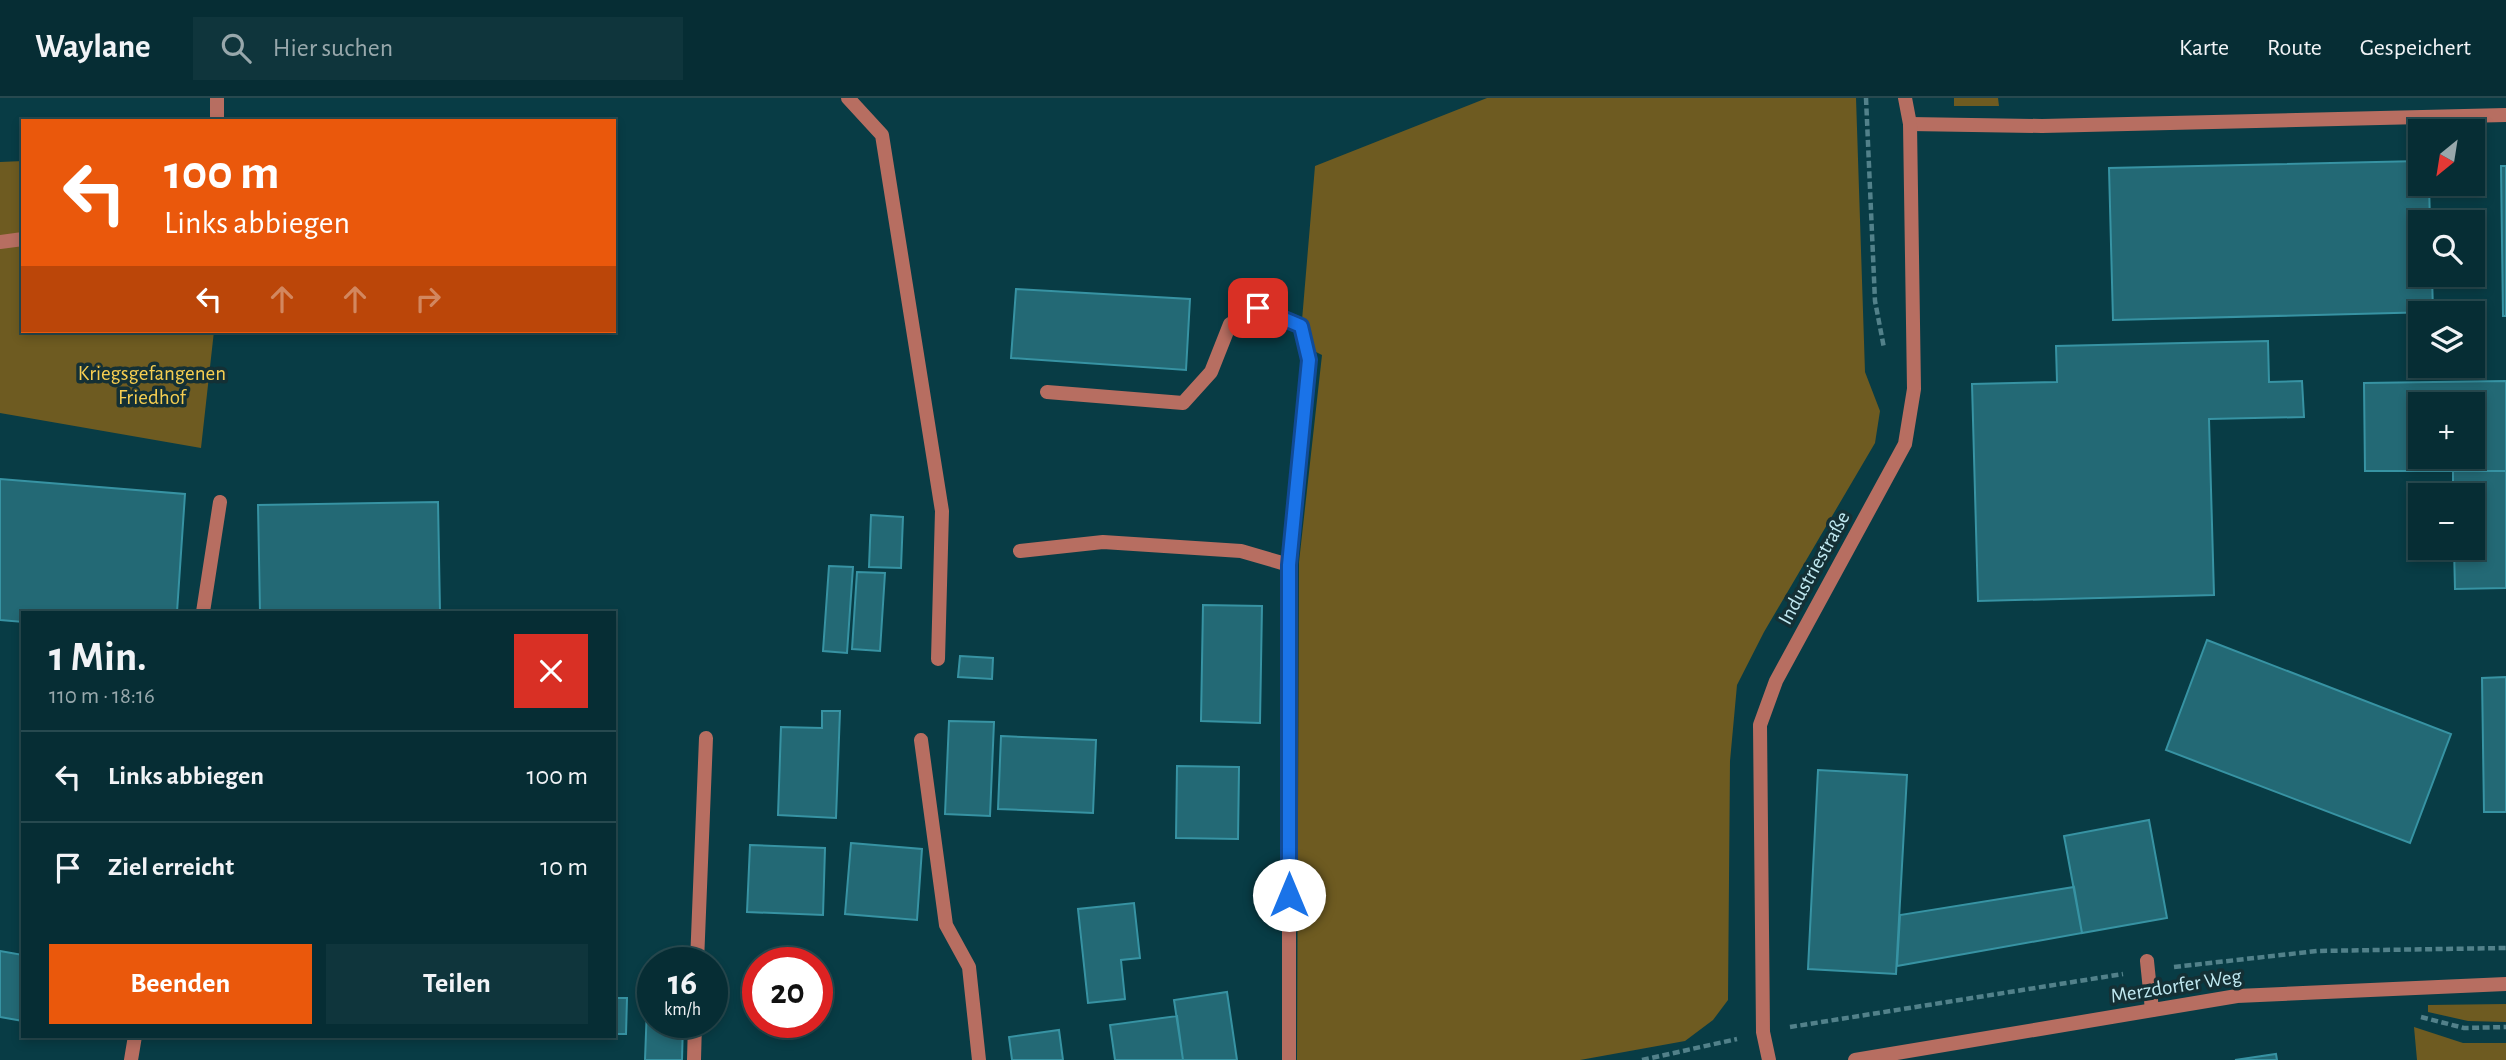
<!DOCTYPE html>
<html lang="de">
<head>
<meta charset="utf-8">
<style>
  :root { --surface:#062d34; --page:#0f353c; --text:#f1f3f6; --muted:#98a8ac; --line:#27494f; --accent:#ea580c }
  body { margin:0; font-family:"Alegreya Sans",sans-serif; background:var(--page); color:var(--text); height:100vh; display:flex; flex-direction:column; font-size:26px; white-space:nowrap }
  * { box-sizing:border-box; margin:0 }
  p { font-size:23px; color:var(--muted) }
  .icon { flex:none; width:38px; height:38px; fill:none; stroke:currentColor; stroke-width:2; stroke-linecap:round; stroke-linejoin:round }
  .map { position:relative; flex:1; overflow:hidden }
  .sheet { position:absolute; left:21px; top:513px; width:595px; height:427px; display:flex; flex-direction:column; background:var(--surface); border-radius:0px; box-shadow:0 4px 10px #0003,0 0 0 2px var(--line) }
  .sheet>* { flex:none }
  .banner { position:absolute; left:21px; top:21px; width:595px; height:214px; border-radius:0px; box-shadow:0 4px 10px #0003,0 0 0 2px var(--line); background:#ea580c; color:#fff; overflow:hidden }
  .needle { width:46px; rotate:210deg }
  .fabs { position:absolute; left:2408px; top:21px; display:grid; gap:14px }
  .fabs a { display:grid; place-items:center; width:77px; height:77px; border-radius:0px; background:var(--surface); box-shadow:0 4px 10px #0003,0 0 0 2px var(--line); font-size:35px }
  .speed { position:absolute; left:637px; top:849px; display:flex; gap:14px; font-size:35px; font-weight:700; text-align:center }
  .speed>* { display:grid; place-content:center; width:91px; height:91px; border-radius:50%; background:var(--surface); box-shadow:0 4px 10px #0003,0 0 0 2px var(--line); line-height:1 }
  .speed small { font-size:18px; font-weight:400 }
  .speed .limit { border:10px solid #d22; background:#fff; color:#111 }
  .pin { position:absolute; display:grid; place-items:center; width:60px; height:60px; color:#fff; margin:-30px; border-radius:14px; box-shadow:0 4px 10px #0006 }
  .me { position:absolute; width:77px; margin:-38px; rotate:0deg; stroke-linejoin:round; filter:drop-shadow(0 0 5px #0008) }
  .turn { display:flex; align-items:center; gap:24px; height:147px; padding:0 28px; font-size:32px }
  .turn .icon { width:91px; height:91px; stroke-width:2.5 }
  .turn b { display:block; font-size:49px; line-height:60px }
  .lanes { display:flex; align-items:center; height:66px; padding:0 28px; background:#0003; justify-content:center; gap:35px; direction:ltr }
  .lanes .off { opacity:.35 }
  .round { display:grid; place-items:center; flex:none; width:74px; height:74px; border-radius:0px; background:var(--page) }
  .overview { display:flex; align-items:center; justify-content:space-between; height:119px; padding:0 28px }
  h1 { font-size:42px; font-weight:700; line-height:52px }
  .primary-button { display:flex; gap:14px; margin-top:auto; padding:14px 28px }
  .primary-button a { flex:1; height:80px; border-radius:0px; background:var(--accent); color:#fff; font-size:28px; font-weight:700; line-height:80px; text-align:center }
  .primary-button a+a { background:var(--page); color:var(--text) }
  ul { padding:0; list-style:none }
  li { display:flex; align-items:center; gap:21px; height:91px; padding:0 28px; border-top:2px solid var(--line) }
  li div { flex:1 }
  li b { display:block; font-size:26px }
  li em { font-style:normal }
  header { display:flex; align-items:center; gap:42px; box-sizing:border-box; height:98px; padding:0 35px; background:var(--surface); border-bottom:2px solid var(--line) }
  header strong { font-size:33px }
  nav { display:flex; gap:38px; margin-inline-start:auto; font-size:24px }
  .search { width:490px; height:63px; background:var(--page); display:flex; align-items:center; gap:18px; box-sizing:border-box; padding:0 24px; border-radius:0px; color:var(--muted); font-size:26px }
  .map>svg:first-child { display:block }
  .green { fill:#6e5b21 }
  .building { fill:#236975; stroke:#3793a3; stroke-width:2; fill-rule:evenodd }
  .lines { fill:none; stroke-linecap:round; stroke-linejoin:round }
  .path { stroke:#52818a; stroke-width:4.5; stroke-dasharray:7 3.5; stroke-linecap:butt }
  .service { stroke:#b76e61; stroke-width:14 }
  .minor { stroke:#b76e61; stroke-width:14 }
  .tertiary { stroke:#b76e61; stroke-width:14 }
  .route-casing { stroke:#114b97; stroke-width:18 }
  .route { stroke:#1a73e8; stroke-width:12 }
  .labels { text-anchor:middle; dominant-baseline:central; stroke-width:7; stroke-linejoin:round; paint-order:stroke }
  .park-label { font-size:21px; fill:#f6ce51; stroke:#143035 }
  .street-label { font-size:21px; fill:#c0e9f1; stroke:#143035 }
</style>
</head>
<body>
<header>
<strong>Waylane</strong>
<div class="search"><svg class="icon" aria-label="search" viewBox="0 0 24 24"><circle cx="10" cy="10" r="6"/><path d="M15 15l6 6"/></svg>Hier suchen</div>
<nav><a>Karte</a><a>Route</a><a>Gespeichert</a></nav>
</header>
<div class="map">
<svg width="2506" height="962" viewBox="0 0 2506 962">
  <rect width="100%" height="100%" fill="#083c45"/>
  <!-- green -->
  <path class="green" d="M1487,0H1856L1865,274L1880,313L1875,345L1764,534L1737,587L1730,663L1728,902L1713,922L1685,943L1580,962H1297L1299,464L1322,257L1300,246L1315,68Z
    M1954,0H1998L1999,8H1954Z
    M23,63V233H214L201,350L0,315V64Z
    M2506,906V924L2468,923L2428,914V907Z
    M2414,929L2463,945H2506V962H2417Z"/>
  <!-- building -->
  <path class="building" d="M2420,63V86H2429L2430,124H2420V177H2432L2433,214L2113,222L2109,70Z
    M2501,68H2506V218H2503Z
    M1016,191L1190,201L1186,272L1011,260Z
    M2268,243L2269,284L2302,283L2304,319L2209,321L2214,497L1978,503L1972,286L2057,284L2056,248Z
    M2506,283V373H2365L2364,285ZM2420,306H2473V359H2420Z
    M2453,373H2506V490L2455,491L2454,450H2473V397H2453Z
    M0,381L185,396L177,514H23V524L0,522Z
    M438,404L440,514H260L258,407Z
    M871,417L903,419L901,470L869,469Z
    M829,468L853,469L847,555L823,553Z
    M857,474L885,475L880,553L852,551Z
    M1203,507L1262,508L1260,625L1201,623Z
    M2207,542L2451,636L2410,745L2166,652Z
    M960,558L993,560L992,581L958,579Z
    M2506,579V714H2484L2482,580Z
    M822,613H840L836,720L778,717L781,629L822,630Z
    M949,623L994,624L990,718L945,716Z
    M1001,638L1096,642L1093,715L998,711Z
    M1177,668L1239,669L1238,741L1176,740Z
    M1818,672L1907,677L1896,876L1808,871Z
    M2149,722L2167,820L2082,835L2064,738Z
    M851,745L922,751L917,822L845,816Z
    M750,747L825,750L823,817L747,814Z
    M2074,789L2082,835L1897,868L1900,817Z
    M1134,805L1140,860L1121,862L1125,901L1088,905L1078,811Z
    M0,853L23,857V923L0,919Z
    M648,881H653V924H683L682,962H645Z
    M1227,894L1237,962H1183L1174,902Z
    M614,900H627L626,936H614Z
    M1177,918L1183,962H1115L1110,927Z
    M1059,932L1063,962H1012L1009,939Z
    M2276,956L2277,962H2235Z"/>
  <g class="lines">
    <!-- path -->
    <path class="path" d="M1866,0L1875,203L1884,250
      M2174,869L2317,853L2506,850
      M2421,919L2464,930L2506,929
      M1790,929L2123,876
      M1642,962L1737,941"/>
    <!-- service -->
    <path class="service" d="M848,0L882,37L942,413L938,561
      M217,23V0
      M1910,26L2042,28L2506,17
      M0,144L23,141
      M1047,294L1183,305L1211,274L1230,226L1258,210L1302,228L1309,263L1289,467V962
      M1020,453L1103,444L1241,453L1289,467
      M203,514L220,404
      M921,642L946,827L969,869L979,962
      M2147,863L2152,912
      M697,864L706,640
      M131,962L135,938
      M694,962L695,924"/>
    <!-- minor -->
    <path class="minor" d="M1769,962L1763,934L1760,627L1776,583L1905,346L1914,291L1910,26L1905,0"/>
    <!-- tertiary -->
    <path class="tertiary" d="M1855,962L2237,898L2506,886"/>
  </g>
  <g class="lines">
    <defs>
      <path id="route" d="M1258,210L1301,228L1309,262L1289,467V797"/>
    </defs>
    <!-- route casing -->
    <use href="#route" class="route-casing"/>
    <!-- route -->
    <use href="#route" class="route"/>
  </g>
  <g class="labels">
    <!-- park labels -->
    <g class="park-label">
      <text x="152" y="275">Kriegsgefangenen<tspan x="152" dy="24">Friedhof</tspan></text>
    </g>
    <!-- street labels -->
    <g class="street-label">
      <text transform="translate(1814 470) rotate(-61)">Industriestraße</text>
      <text transform="translate(2176 888) rotate(-9)">Merzdorfer Weg</text>
    </g>
  </g>
</svg>
<div class="fabs">
<a><svg class="needle" viewBox="-14 -14 28 28"><path d="M0-13l5 13h-10z" fill="#e53935"/><path d="M0 13l5-13h-10z" fill="#98a8ac"/></svg></a>
<a><svg class="icon" aria-label="search" viewBox="0 0 24 24"><circle cx="10" cy="10" r="6"/><path d="M15 15l6 6"/></svg></a>
<a><svg class="icon" aria-label="layers" viewBox="0 0 24 24"><path d="M12 4l9 5-9 5-9-5zM3 14l9 5 9-5"/></svg></a>
<a>+</a>
<a>−</a>
</div>
<div class="speed"><div>16<small>km/h</small></div><div class="limit">20</div></div>
<div class="pin" style="left:1258px;top:210px;background:#d93025"><svg class="icon" aria-label="arrive" viewBox="0 0 24 24"><path d="M6 21V4h12l-3 4 3 4H6"/></svg></div>
<svg class="me" style="left:1289px;top:797px" viewBox="-20 -20 40 40"><circle r="19" fill="#fff"/><path d="M0-13L10 11 0 6-10 11z" fill="#1a73e8"/></svg>
<div class="banner">
<div class="turn"><svg class="icon" aria-label="left" viewBox="0 0 24 24"><path d="M17 20v-9H6M10 6l-5 5 5 5"/></svg><div><b>100 m</b>Links abbiegen</div></div>
<div class="lanes"><svg class="icon" aria-label="left" viewBox="0 0 24 24"><path d="M17 20v-9H6M10 6l-5 5 5 5"/></svg><svg class="icon off" aria-label="ahead" viewBox="0 0 24 24"><path d="M12 20V5M6 11l6-6 6 6"/></svg><svg class="icon off" aria-label="ahead" viewBox="0 0 24 24"><path d="M12 20V5M6 11l6-6 6 6"/></svg><svg class="icon off" aria-label="right" viewBox="0 0 24 24"><path d="M7 20v-9h11M14 6l5 5-5 5"/></svg></div>
</div>
<section class="sheet">
<div class="overview"><div><h1>1 Min.</h1><p>110 m · 18:16</p></div><a class="round" style="background:#d93025;color:#fff"><svg class="icon" aria-label="close" viewBox="0 0 24 24"><path d="M6 6l12 12M18 6L6 18"/></svg></a></div>
<ul>
<li><svg class="icon" aria-label="left" viewBox="0 0 24 24"><path d="M17 20v-9H6M10 6l-5 5 5 5"/></svg><div><b>Links abbiegen</b></div><em>100 m</em></li>
<li><svg class="icon" aria-label="arrive" viewBox="0 0 24 24"><path d="M6 21V4h12l-3 4 3 4H6"/></svg><div><b>Ziel erreicht</b></div><em>10 m</em></li>
</ul>
<div class="primary-button"><a>Beenden</a><a>Teilen</a></div>
</section>
</div>
</body>
</html>
